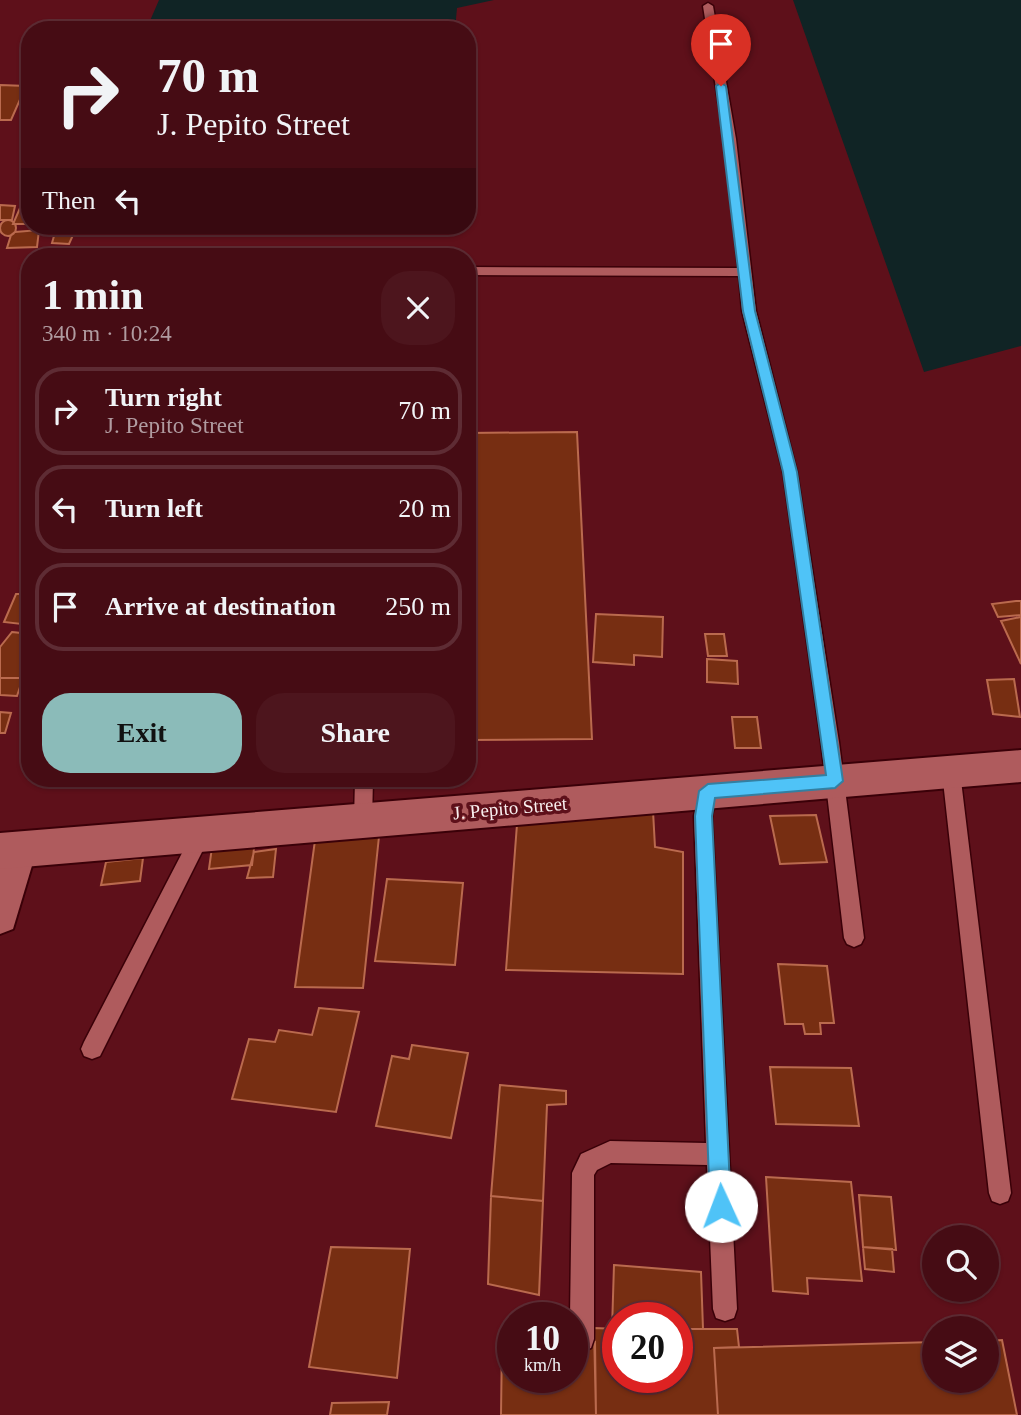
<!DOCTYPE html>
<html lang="en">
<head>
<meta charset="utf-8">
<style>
  :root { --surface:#460c14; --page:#4d151d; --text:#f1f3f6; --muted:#b09ba0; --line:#5e2c34; --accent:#8bbbb9 }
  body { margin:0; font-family:"Times New Roman",serif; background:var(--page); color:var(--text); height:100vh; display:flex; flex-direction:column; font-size:26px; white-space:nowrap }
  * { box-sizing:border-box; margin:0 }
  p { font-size:23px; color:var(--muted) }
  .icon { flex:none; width:38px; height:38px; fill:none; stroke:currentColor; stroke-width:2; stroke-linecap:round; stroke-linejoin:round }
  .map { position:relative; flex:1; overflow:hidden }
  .sheet { position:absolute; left:21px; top:248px; width:455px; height:539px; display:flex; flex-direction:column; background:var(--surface); border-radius:28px; box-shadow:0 2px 5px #0004,0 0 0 2px var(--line) }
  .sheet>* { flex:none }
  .hud { position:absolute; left:21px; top:21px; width:455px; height:214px; border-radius:28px; box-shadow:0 2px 5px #0004,0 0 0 2px var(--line); background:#460c14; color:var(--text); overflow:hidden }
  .controls { position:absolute; left:922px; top:1225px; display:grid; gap:14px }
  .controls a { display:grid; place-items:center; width:77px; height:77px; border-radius:50%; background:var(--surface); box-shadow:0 2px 5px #0004,0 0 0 2px var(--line); font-size:35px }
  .speed { position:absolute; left:497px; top:1302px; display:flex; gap:14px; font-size:35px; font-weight:700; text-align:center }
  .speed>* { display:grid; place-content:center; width:91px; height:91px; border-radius:50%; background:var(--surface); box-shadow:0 2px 5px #0004,0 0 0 2px var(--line); line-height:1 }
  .speed small { font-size:18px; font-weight:400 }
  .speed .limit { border:10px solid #d22; background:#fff; color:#111 }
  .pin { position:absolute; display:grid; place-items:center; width:60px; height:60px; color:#fff; margin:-72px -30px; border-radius:50% 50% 50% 0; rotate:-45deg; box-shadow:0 0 7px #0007 }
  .pin .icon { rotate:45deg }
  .me { position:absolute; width:77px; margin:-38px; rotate:358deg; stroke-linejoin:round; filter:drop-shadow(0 0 5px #0008) }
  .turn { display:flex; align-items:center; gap:24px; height:147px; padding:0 21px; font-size:32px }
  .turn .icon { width:91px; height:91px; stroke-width:2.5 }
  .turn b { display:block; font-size:49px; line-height:60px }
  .then { display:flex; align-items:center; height:66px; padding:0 21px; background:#0003; gap:14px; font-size:26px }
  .round { display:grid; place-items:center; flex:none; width:74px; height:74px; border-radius:28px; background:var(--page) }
  .summary { display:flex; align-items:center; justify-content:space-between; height:119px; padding:0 21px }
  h1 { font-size:42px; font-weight:700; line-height:52px }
  .cta { display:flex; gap:14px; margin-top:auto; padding:14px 21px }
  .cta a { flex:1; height:80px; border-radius:28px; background:var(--accent); color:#111; font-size:28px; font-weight:700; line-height:80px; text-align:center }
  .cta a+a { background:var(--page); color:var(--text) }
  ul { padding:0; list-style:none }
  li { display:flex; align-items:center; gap:21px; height:88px; margin:0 14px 10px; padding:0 7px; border:4px solid var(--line); border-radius:28px }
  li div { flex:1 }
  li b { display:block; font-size:26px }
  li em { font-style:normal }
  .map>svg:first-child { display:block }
  .water { fill:#102425 }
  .building { fill:#772e12; stroke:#ba6a4e; stroke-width:2 }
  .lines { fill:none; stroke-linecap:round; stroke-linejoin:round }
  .lane-casing { stroke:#3a0008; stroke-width:3 }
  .street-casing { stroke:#3a0008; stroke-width:4 }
  .secondary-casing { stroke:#3a0008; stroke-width:4 }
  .lane { fill:#af5b5d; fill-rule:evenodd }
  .street { fill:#af5b5d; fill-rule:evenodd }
  .secondary { fill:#af5b5d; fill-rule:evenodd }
  .route { fill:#4fc3f7; stroke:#337fa1; stroke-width:2 }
  .labels { text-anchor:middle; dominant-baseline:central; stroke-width:7; stroke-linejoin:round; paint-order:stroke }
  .street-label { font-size:19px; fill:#f9efef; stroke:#5e101a }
</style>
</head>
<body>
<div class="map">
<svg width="1021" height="1415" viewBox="0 0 1021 1415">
  <rect width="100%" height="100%" fill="#5e101a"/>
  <!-- water -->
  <path class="water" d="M159,0H494L457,8L455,30H146Z
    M793,0H1021V346L924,372Z"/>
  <!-- building -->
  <path class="building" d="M0,85L26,86L11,120H0Z
    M24,199H30V219L25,224H13Z
    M0,205L15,206L12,220H0Z
    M0 228a8 8 0 1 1 16 0a8 8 0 1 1-16 0Z
    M39,230L37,247L7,248L11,235L15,232Z
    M73,235L69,244L52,243L54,236Z
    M577,432L592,739L467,740V433Z
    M16,594H30V625L4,622Z
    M1016,601H1021V615L998,617L992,604Z
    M596,614L663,617L662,657L634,655V665L593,662Z
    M1021,617V664L1001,621Z
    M12,632L30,634V651L23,678H0V647Z
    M705,634H724L727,656H708Z
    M707,659L737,661L738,684L707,682Z
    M0,678H23L17,696L0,695Z
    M1014,679L1020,717L993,714L987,680Z
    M0,712L11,713L5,733H0Z
    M732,717H757L761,748H735Z
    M518,811H653L655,847L683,852V974L506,970Z
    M816,815L827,862L780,864L770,816Z
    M380,827L363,988L295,987L316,833Z
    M255,840L252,865L209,869L212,847Z
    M276,849L273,877L247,878L254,852Z
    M143,858L140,881L101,885L106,862Z
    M387,879L463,883L455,965L375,961Z
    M778,964L827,966L834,1023H820L821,1034H805L803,1024H785Z
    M319,1008L359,1012L336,1112L232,1099L249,1039L275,1042L279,1030L312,1035Z
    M412,1045L468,1053L451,1138L376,1126L392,1056L409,1059Z
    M770,1067L851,1068L859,1126L776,1124Z
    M500,1085L566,1091V1104L547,1105L543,1201L491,1196Z
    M766,1177L851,1182L862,1281L807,1278L808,1294L773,1291Z
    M859,1195L891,1197L896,1250L863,1247Z
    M491,1196L543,1201L539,1295L488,1284Z
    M331,1247L410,1249L397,1378L309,1367Z
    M863,1247L892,1249L894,1272L865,1269Z
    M614,1265L701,1272L703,1329H677V1318H618V1329H612Z
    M594,1328L618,1329V1377H677V1329H737L739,1347L714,1348L718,1415H596Z
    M502,1339H513V1377H572V1341L595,1342L596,1415H501Z
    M1002,1340L1017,1415H718L714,1348L934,1342V1381H987V1341Z
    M389,1402L387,1415H330L332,1403Z"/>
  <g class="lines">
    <defs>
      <path id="lane" d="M708,3L713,6L736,139L756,311L797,472L839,742L864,938L861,944L854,947L847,944L844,938L821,742L783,472L742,311L739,276L467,275V267L738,268L724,139L703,6Z
        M951,765L957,767L960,772L1011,1193L1008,1201L1000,1204L992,1201L989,1193L942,772L945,767Z
        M355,779H373L372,821L370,827L363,829L356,827L354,821Z
        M708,783L715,786L717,791L712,816L737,1309L734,1318L725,1321L716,1318L713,1309L707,1165L611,1163L597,1170L594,1175V1339L591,1348L582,1351L572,1345V1318H570L572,1173L581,1154L610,1141L706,1143L694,816L701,786Z
        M202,826L209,828L211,834L100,1056L92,1059L84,1056L81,1049L84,1042L195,828Z"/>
      <path id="street" d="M19,834L32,838L37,849L13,929L0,934V852L6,838Z"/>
      <path id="secondary" d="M1021,750V782L0,869V833Z"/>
    </defs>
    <!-- lane casing -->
    <use href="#lane" class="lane-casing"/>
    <!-- street casing -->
    <use href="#street" class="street-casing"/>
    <!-- secondary casing -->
    <use href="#secondary" class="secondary-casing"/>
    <!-- lane -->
    <use href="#lane" class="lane"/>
    <!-- street -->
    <use href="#street" class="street"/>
    <!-- secondary -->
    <use href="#secondary" class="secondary"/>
  </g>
  <!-- route -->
  <path class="route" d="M721,83L726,86L755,311L797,472L843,781L835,788L715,798L712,816L731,1206L728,1213L721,1216L713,1213L710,1206L695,816L699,791L708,784L826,775L783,472L743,311L716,86Z"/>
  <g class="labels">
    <!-- street labels -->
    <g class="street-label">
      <text transform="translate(510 808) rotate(-5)">J. Pepito Street</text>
    </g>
  </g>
</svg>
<div class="controls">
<a><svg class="icon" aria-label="search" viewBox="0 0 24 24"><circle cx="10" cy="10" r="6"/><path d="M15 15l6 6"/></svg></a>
<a><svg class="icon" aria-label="layers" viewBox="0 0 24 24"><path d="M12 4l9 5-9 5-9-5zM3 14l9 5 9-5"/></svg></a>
</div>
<div class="speed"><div>10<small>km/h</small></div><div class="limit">20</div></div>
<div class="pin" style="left:721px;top:86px;background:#d93025"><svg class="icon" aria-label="arrive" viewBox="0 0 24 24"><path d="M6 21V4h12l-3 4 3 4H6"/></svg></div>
<svg class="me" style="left:721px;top:1206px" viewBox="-20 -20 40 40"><circle r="19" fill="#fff"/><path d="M0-13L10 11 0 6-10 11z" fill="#4fc3f7"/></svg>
<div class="hud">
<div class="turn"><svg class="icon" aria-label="right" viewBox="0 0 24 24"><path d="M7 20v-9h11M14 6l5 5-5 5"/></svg><div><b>70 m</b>J. Pepito Street</div></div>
<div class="then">Then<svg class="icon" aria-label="left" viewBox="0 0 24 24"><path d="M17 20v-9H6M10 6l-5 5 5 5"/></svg></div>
</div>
<section class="sheet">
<div class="summary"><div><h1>1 min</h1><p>340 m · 10:24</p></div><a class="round"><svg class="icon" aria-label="close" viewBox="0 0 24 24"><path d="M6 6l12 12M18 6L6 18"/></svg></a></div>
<ul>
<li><svg class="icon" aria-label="right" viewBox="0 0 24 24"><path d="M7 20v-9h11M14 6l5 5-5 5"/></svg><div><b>Turn right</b><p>J. Pepito Street</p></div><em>70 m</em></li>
<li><svg class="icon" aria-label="left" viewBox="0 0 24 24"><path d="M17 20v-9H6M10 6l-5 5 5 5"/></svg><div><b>Turn left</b></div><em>20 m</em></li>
<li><svg class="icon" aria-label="arrive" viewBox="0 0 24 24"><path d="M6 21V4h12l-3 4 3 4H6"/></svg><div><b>Arrive at destination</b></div><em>250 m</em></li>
</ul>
<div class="cta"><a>Exit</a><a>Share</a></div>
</section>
</div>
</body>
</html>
